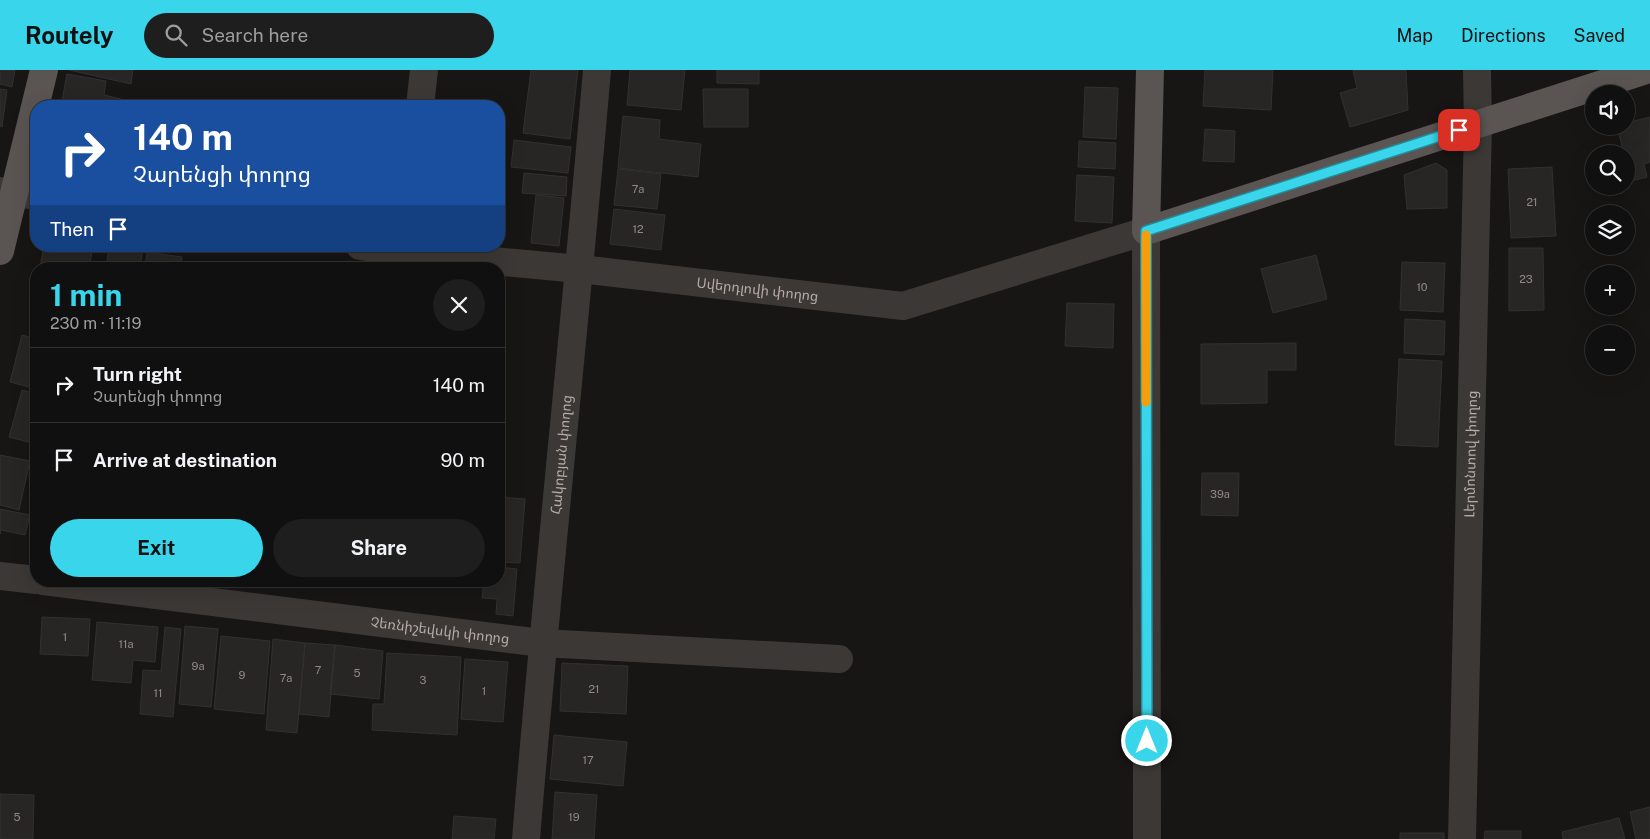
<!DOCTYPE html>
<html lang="en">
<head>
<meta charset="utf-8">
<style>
  :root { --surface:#111010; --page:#1e1e1e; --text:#f1f3f6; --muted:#9c9d9f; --line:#303030; --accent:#39d5ea }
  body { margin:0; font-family:"Public Sans","Noto Sans Armenian",sans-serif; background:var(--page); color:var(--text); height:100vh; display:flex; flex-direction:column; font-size:19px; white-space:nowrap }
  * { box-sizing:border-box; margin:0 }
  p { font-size:16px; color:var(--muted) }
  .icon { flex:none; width:28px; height:28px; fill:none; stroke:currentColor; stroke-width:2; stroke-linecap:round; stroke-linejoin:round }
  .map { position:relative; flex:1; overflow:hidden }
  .drawer { position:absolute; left:30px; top:192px; width:475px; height:325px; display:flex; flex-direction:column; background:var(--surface); border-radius:20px; box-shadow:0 5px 20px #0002,0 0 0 1px var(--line) }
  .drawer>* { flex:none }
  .top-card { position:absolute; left:30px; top:30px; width:475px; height:152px; border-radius:20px; box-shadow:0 5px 20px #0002,0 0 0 1px var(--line); background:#1a4fa0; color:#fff; overflow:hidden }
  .buttons { position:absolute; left:1585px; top:15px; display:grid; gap:10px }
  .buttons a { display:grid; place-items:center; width:50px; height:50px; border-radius:50%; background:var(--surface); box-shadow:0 5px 20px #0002,0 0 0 1px var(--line); font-size:25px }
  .pin { position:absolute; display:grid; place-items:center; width:42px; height:42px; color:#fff; margin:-21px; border-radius:10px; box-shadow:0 2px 8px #0006 }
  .me { position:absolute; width:55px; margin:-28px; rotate:0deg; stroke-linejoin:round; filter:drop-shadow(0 0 4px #0008) }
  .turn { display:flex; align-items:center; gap:18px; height:105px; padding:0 20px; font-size:22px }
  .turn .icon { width:65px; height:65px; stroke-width:2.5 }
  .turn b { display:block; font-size:35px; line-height:42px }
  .then { display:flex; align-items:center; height:48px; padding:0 20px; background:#0003; gap:10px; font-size:19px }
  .round { display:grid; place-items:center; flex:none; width:52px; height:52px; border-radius:26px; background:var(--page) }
  .summary { display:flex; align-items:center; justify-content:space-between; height:85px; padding:0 20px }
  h1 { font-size:30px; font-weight:700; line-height:38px; color:var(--accent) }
  .action { display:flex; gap:10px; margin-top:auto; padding:10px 20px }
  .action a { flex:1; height:58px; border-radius:30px; background:var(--accent); color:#111; font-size:20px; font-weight:700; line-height:58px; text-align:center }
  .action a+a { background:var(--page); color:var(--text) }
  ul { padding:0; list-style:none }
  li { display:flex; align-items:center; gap:15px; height:75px; padding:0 20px; border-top:1px solid var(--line) }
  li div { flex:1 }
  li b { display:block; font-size:19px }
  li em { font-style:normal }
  header { display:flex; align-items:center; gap:30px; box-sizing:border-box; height:70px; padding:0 25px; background:var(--accent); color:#111 }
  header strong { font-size:24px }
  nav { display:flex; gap:28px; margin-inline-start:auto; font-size:18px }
  .search { width:350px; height:45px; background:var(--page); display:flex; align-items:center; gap:12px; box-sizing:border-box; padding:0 18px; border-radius:28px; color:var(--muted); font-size:19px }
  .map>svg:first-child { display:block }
  .building { fill:#282625; stroke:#33312f }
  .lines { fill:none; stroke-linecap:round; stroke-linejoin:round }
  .minor { stroke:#3b3836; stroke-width:28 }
  .major { stroke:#5a5452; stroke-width:28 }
  .route-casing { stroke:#258a98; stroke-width:12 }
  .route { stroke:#39d5ea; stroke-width:9 }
  .slow { stroke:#f59e0b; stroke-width:9 }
  .labels { text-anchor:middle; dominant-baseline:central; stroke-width:5; stroke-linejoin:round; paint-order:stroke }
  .number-label { font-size:11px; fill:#928986 }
  .street-label { font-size:14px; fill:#b6aaa7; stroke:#121110 }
</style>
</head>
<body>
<header>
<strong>Routely</strong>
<div class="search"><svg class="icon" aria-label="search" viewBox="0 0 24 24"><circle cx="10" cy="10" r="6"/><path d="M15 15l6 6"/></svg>Search here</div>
<nav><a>Map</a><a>Directions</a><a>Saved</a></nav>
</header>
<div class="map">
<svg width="1650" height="769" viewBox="0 0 1650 769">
  <rect width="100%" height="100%" fill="#171615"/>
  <!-- building -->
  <path class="building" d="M0,0H15L12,17L0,14Z
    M69,0H133L131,14Z
    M531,0H578L570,69L523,63Z
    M630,0H685L681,40L627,35Z
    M717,0H759V14L717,13Z
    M1205,0H1273L1271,40L1203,36Z
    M1353,0H1406L1408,40L1350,57L1340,23L1357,18Z
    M67,4L106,11L104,25L121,29L120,36H61Z
    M1085,17L1118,18L1116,69L1083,67Z
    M0,19L7,20L2,57L0,56Z
    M703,19H748V57H704Z
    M623,46L660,50L659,69L701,74L698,107L618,98Z
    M1650,47V92L1644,94L1647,107L1631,111L1626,92V84H1624L1617,56H1626V53Z
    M1205,59L1235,61L1234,92L1203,91Z
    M514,70L571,77L568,103L511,97Z
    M1079,71L1116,73L1115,99L1078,97Z
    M1436,93L1447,100V138L1407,139L1404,105Z
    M1552,97L1556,166L1511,168L1508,99Z
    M618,99L661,104L657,139L614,135Z
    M524,103L567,107L566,126L522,123Z
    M1077,105L1114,107L1112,153L1075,151Z
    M536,125L564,128L559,176L531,173Z
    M614,139L665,145L661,180L610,174Z
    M44,176H93L89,199L40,198Z
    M109,176L143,177L140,199H106Z
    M1509,178H1543L1544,240L1509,241Z
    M147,182L182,187L180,199H145Z
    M1316,185L1327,229L1273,243L1261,199Z
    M1402,192L1445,193L1443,242L1400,240Z
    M1067,233L1114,234L1113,278L1065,276Z
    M1405,249L1445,251L1444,285L1404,283Z
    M22,265L36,269V319L10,312Z
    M1296,273V300H1267V333L1201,334V274Z
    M1399,289L1442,291L1438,377L1395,375Z
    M22,320L36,324V374L9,367Z
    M0,385L30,391L19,440L0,435Z
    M1202,403H1239L1238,446L1201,445Z
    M499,427L525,429L520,493L499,492Z
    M0,439L30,445L25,465L1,460L0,464Z
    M499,497L517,499L513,546L496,544L497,529L482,528L484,511H499Z
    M42,547L90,549L88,586L40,584Z
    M97,552L158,557L155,592L133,590L131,613L92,610Z
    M185,556L218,559L211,637L179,634Z
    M165,557L181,559L173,647L140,644L143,600L161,601Z
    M221,566L270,571L264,644L214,639Z
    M273,569L305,573L297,663L266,660Z
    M305,573L335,575L329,647L299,644Z
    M335,575L383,581L379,629L330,624Z
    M387,583L461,587L457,665L372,660L373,634H384Z
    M465,589L508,592L503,652L461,649Z
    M562,593L628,596L626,644L560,641Z
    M554,665L627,672L623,716L550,709Z
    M555,722L597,725L594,769H552Z
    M0,724L34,725L33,769H0Z
    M1650,737V769H1636L1630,742Z
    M454,746L496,749L494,769H452Z
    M1619,748L1625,769H1563L1562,762Z
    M1485,761H1521V769H1484Z
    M1400,763H1444V769H1400Z"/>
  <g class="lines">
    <!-- minor -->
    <g class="minor">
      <path d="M420,36L424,0"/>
      <path d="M0,121L36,126"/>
      <path id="s1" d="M360,176L405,183L580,199L903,236L1146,161L1147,769"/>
      <path d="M0,506L36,510"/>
      <path id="s2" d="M43,511L542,573L839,589"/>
      <path id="s3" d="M526,769C547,512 575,257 597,0"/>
      <path id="s4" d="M1462,769L1478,54L1477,0"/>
    </g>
    <!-- major -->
    <path class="major" d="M1150,0L1146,161L1646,0
      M0,181L44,0"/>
  </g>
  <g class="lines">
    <defs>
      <path id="route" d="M1147,671L1146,161L1459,60"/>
    </defs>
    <!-- route casing -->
    <use href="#route" class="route-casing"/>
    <!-- route -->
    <use href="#route" class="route"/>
    <!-- slow -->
    <path class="slow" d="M1146,165V332"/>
  </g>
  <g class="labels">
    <!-- number labels -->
    <g class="number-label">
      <text x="638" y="119">7a</text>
      <text x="1532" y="132">21</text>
      <text x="638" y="159">12</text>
      <text x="1526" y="209">23</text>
      <text x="1422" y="217">10</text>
      <text x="1220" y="424">39a</text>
      <text x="65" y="567">1</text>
      <text x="126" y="574">11a</text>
      <text x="198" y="596">9a</text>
      <text x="318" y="600">7</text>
      <text x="357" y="603">5</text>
      <text x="242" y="605">9</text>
      <text x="286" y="608">7a</text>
      <text x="423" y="610">3</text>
      <text x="594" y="619">21</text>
      <text x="484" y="621">1</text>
      <text x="158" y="623">11</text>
      <text x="588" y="690">17</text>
      <text x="17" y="747">5</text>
      <text x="574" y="747">19</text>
    </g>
    <!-- street labels -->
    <g class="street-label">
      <text stroke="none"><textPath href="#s1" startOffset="400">Սվերդլովի փողոց</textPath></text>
      <text stroke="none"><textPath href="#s3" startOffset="386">Հակոբյան փողոց</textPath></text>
      <text stroke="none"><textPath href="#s4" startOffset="385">Լերմոնտով փողոց</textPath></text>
      <text stroke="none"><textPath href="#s2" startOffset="400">Չեռնիշեվսկի փողոց</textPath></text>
    </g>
  </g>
</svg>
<div class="buttons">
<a><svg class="icon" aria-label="sound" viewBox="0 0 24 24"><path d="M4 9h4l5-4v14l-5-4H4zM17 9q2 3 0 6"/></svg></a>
<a><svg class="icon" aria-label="search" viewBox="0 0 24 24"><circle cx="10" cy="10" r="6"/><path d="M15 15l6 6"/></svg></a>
<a><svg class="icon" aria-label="layers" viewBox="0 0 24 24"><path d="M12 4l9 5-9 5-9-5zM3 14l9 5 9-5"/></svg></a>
<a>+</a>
<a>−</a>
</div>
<div class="pin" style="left:1459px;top:60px;background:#d93025"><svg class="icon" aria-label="arrive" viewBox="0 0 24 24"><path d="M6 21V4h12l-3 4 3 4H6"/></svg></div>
<svg class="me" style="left:1147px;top:671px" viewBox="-20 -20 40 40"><circle r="17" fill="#39d5ea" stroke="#fff" stroke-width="3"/><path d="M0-11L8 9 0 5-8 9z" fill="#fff"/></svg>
<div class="top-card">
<div class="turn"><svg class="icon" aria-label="right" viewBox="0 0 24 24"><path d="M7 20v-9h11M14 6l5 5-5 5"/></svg><div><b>140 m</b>Չարենցի փողոց</div></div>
<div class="then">Then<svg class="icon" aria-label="arrive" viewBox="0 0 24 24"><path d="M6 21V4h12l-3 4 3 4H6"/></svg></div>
</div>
<section class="drawer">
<div class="summary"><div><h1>1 min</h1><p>230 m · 11:19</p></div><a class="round"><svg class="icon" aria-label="close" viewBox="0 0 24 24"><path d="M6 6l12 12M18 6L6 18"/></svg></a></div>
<ul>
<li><svg class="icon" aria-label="right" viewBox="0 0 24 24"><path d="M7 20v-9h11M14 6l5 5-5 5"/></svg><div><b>Turn right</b><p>Չարենցի փողոց</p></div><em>140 m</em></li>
<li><svg class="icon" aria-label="arrive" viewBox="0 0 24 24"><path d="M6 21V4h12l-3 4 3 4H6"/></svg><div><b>Arrive at destination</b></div><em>90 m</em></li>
</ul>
<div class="action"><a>Exit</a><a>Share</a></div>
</section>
</div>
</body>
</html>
